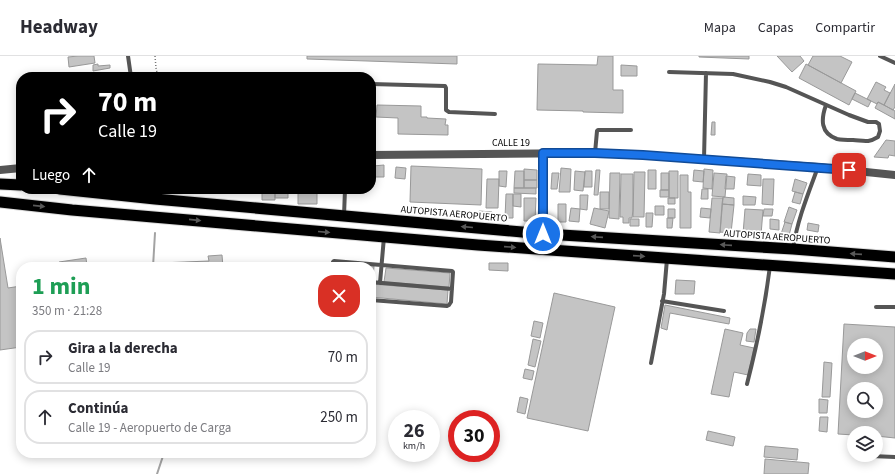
<!DOCTYPE html>
<html lang="es">
<head>
<meta charset="utf-8">
<style>
  :root { --surface:#fff; --page:#f2f2f3; --text:#2b2b33; --muted:#7c7c81; --line:#e1e1e2 }
  body { margin:0; font-family:"Source Sans 3",sans-serif; background:var(--page); color:var(--text); height:100vh; display:flex; flex-direction:column; font-size:15px; white-space:nowrap }
  * { box-sizing:border-box; margin:0 }
  p { font-size:13px; color:var(--muted) }
  .icon { flex:none; width:22px; height:22px; fill:none; stroke:currentColor; stroke-width:2; stroke-linecap:round; stroke-linejoin:round }
  .map { position:relative; flex:1; overflow:hidden }
  .sheet { position:absolute; left:16px; top:206px; width:360px; height:196px; display:flex; flex-direction:column; background:var(--surface); border-radius:16px; box-shadow:0 2px 10px #0003 }
  .sheet>* { flex:none }
  .banner { position:absolute; left:16px; top:16px; width:360px; height:122px; border-radius:16px; box-shadow:0 2px 10px #0003; background:#000; color:#fff; overflow:hidden }
  .needle { width:26px; rotate:90deg }
  .tools { position:absolute; left:847px; top:282px; display:grid; gap:8px }
  .tools a { display:grid; place-items:center; width:36px; height:36px; border-radius:50%; background:var(--surface); box-shadow:0 2px 10px #0003; font-size:20px }
  .speed { position:absolute; left:388px; top:354px; display:flex; gap:8px; font-size:20px; font-weight:700; text-align:center }
  .speed>* { display:grid; place-content:center; width:52px; height:52px; border-radius:50%; background:var(--surface); box-shadow:0 2px 10px #0003; line-height:1 }
  .speed small { font-size:10px; font-weight:400 }
  .speed .limit { border:6px solid #d22; background:#fff; color:#111 }
  .pin { position:absolute; display:grid; place-items:center; width:34px; height:34px; color:#fff; margin:-17px; border-radius:8px; box-shadow:0 2px 6px #0006 }
  .me { position:absolute; width:44px; margin:-22px; rotate:0deg; stroke-linejoin:round; filter:drop-shadow(0 0 3px #0008) }
  .turn { display:flex; align-items:center; gap:14px; height:84px; padding:0 16px; font-size:18px }
  .turn .icon { width:52px; height:52px; stroke-width:2.5 }
  .turn b { display:block; font-size:28px; line-height:34px }
  .then { display:flex; align-items:center; height:38px; padding:0 16px; background:#0003; gap:8px; font-size:15px }
  .round { display:grid; place-items:center; flex:none; width:42px; height:42px; border-radius:16px; background:var(--page) }
  .headline { display:flex; align-items:center; justify-content:space-between; height:68px; padding:0 16px }
  h1 { font-size:24px; font-weight:700; line-height:30px; color:#1e9e55 }
  ul { padding:0; list-style:none }
  li { display:flex; align-items:center; gap:12px; height:54px; margin:0 8px 6px; padding:0 8px; border:2px solid var(--line); border-radius:16px }
  li div { flex:1 }
  li b { display:block; font-size:15px }
  li em { font-style:normal }
  header { display:flex; align-items:center; gap:24px; box-sizing:border-box; height:56px; padding:0 20px; background:var(--surface); border-bottom:1px solid var(--line) }
  header strong { font-size:19px }
  nav { display:flex; gap:22px; margin-inline-start:auto; font-size:14px }
  .map>svg:first-child { display:block }
  .lines { fill:none; stroke-linecap:round; stroke-linejoin:round }
  .stream { stroke:#a3a3a3; stroke-width:2 }
  .building { fill:#c4c4c4; stroke:#999; fill-rule:evenodd }
  .trunk-casing { stroke:#dbdbdb; stroke-width:13 }
  .path { stroke:#777; stroke-width:1.5; stroke-dasharray:1 2; stroke-linecap:butt }
  .service { stroke:#555; stroke-width:4 }
  .minor { stroke:#555; stroke-width:8 }
  .trunk { stroke:#000; stroke-width:11 }
  .oneway { fill:#595959 }
  .route-casing { stroke:#114b97; stroke-width:10 }
  .route { stroke:#1a73e8; stroke-width:7 }
  .labels { text-anchor:middle; dominant-baseline:central; stroke-width:3.5; stroke-linejoin:round; paint-order:stroke }
  .street-label { font-size:10px; fill:#000; stroke:#fff }
</style>
</head>
<body>
<header>
<strong>Headway</strong>
<nav><a>Mapa</a><a>Capas</a><a>Compartir</a></nav>
</header>
<div class="map">
<svg width="895" height="418" viewBox="0 0 895 418">
  <rect width="100%" height="100%" fill="#fff"/>
  <g class="lines">
    <!-- stream -->
    <path class="stream" d="M153,211L155,177
      M157,418L164,397"/>
  </g>
  <!-- building -->
  <path class="building" d="M78,0H94L95,7L69,11L68,1Z
    M307,0H457V8L307,3Z
    M598,0H613V34H623V57L583,56V55L537,54L538,8L597,9Z
    M699,0H749V3L699,1Z
    M777,0H800L804,5L792,16Z
    M813,0H840L852,6L841,27L808,9Z
    M98,8V10L110,9V12L93,15V9Z
    M806,8L856,35L849,49L799,22Z
    M621,9L637,10V20H621Z
    M876,26L886,31L884,34L890,37L884,49L878,46L877,48L867,43Z
    M895,28V51L893,54L884,49Z
    M855,37L871,45L868,51L852,43Z
    M878,46L895,55V63L875,52Z
    M377,49L421,50V61H427V62L446,63L445,69H448V79L398,78V62L376,61Z
    M712,66H715V79H711Z
    M886,84L895,85V100L889,99L888,102L874,101Z
    M384,109V121H373V110Z
    M411,110L482,113L481,149L410,146Z
    M396,111L406,112L405,123L395,122Z
    M561,112L571,113L570,136H559Z
    M524,113L537,114V124H524Z
    M704,113L713,114L712,133L703,132Z
    M596,114H600L598,139H594Z
    M648,114H656V133H648Z
    M694,114L704,115L703,126L693,125Z
    M499,115H507L506,131L499,130Z
    M515,115H524V132H514Z
    M575,115L585,116L583,135L574,134Z
    M585,115H592V131H584Z
    M669,115H678V142H669Z
    M634,116H645L644,161H633Z
    M552,117H559L557,133H551Z
    M610,117H620L619,163L609,162Z
    M661,117H669V134H661Z
    M714,117L727,118L725,141L712,140Z
    M621,118H633V154L632,162H629V167H623V161H620Z
    M748,118L761,119V130L747,129Z
    M680,119H688V136H691V172H680Z
    M726,120L735,121L734,133H725Z
    M487,123H499L498,152H486Z
    M763,123H774L773,149L762,148Z
    M795,123L807,127L803,138L792,135Z
    M524,124H537V132H524Z
    M514,132H536V138L514,137Z
    M262,133H275V144H262Z
    M298,133H317V148H298Z
    M702,133H708V143H701Z
    M660,134H669V141H660Z
    M275,136H288V142H275Z
    M600,136H609V153H600Z
    M795,136L803,138L800,148L792,146Z
    M506,138H513V162H505Z
    M513,138H521V151L513,150Z
    M580,139H588L587,154L580,153Z
    M743,140L756,141L755,149H743Z
    M723,141L734,142V149L722,148Z
    M524,142H536L535,165H524Z
    M668,142H675V148H668Z
    M712,142H723L720,177L709,176Z
    M558,148H566V166H558Z
    M722,148L734,149L731,177L720,176Z
    M655,150H664V159H655Z
    M789,151L797,154L792,168L784,166Z
    M571,152L580,153L579,166L569,165Z
    M594,152L609,155L605,172L590,168Z
    M701,152L711,153L710,162L700,161Z
    M668,153H675V162H668Z
    M745,153L763,154L761,179L743,178Z
    M764,153H773L772,160H763Z
    M479,155L492,156V162H479Z
    M646,157H653L652,171H646Z
    M667,162H673L672,172H667Z
    M630,163H639V170H630Z
    M770,163L779,164V174L770,173Z
    M785,166L792,168L788,183L780,181Z
    M808,167L819,169L818,176L807,174Z
    M0,182L8,232L21,230V291L0,294Z
    M222,199L223,211H160V207L209,205L208,200Z
    M86,202L87,210H93V211H59V206Z
    M258,207V211H241L240,208Z
    M489,207H508V215L489,214Z
    M335,208L359,210V211H335Z
    M361,209L374,210L373,223H371V211H361Z
    M386,212L450,217L449,231L384,226Z
    M676,224L695,225L694,238H675Z
    M371,228L448,234L447,248L371,241Z
    M554,237L615,251L588,375L527,362Z
    M665,249L730,262L729,268L670,257L667,274L661,272Z
    M534,265L543,267L540,282L531,280Z
    M844,268L895,271V382L876,380V377H854V379L838,378ZM854,289H876V311H854ZM854,333H876V355H854Z
    M725,273L743,277L740,289L754,292L748,319L734,316L729,341L711,338Z
    M750,273H756L754,286L746,285L747,277Z
    M533,283L541,285L535,311L528,309Z
    M824,306L832,307L830,341H822Z
    M525,313L534,315L532,324L523,322Z
    M520,341L528,343L525,358L517,356Z
    M819,343L828,344L827,357H819Z
    M820,361H828L827,376L819,375Z
    M708,375L735,381L733,390L706,384Z
    M765,390L798,393L797,404L764,401Z
    M765,403L809,407L808,418H764Z"/>
  <g class="lines">
    <defs>
      <path id="trunk" d="M0,128L21,129
        M60,133L155,143L545,178L793,193L895,201
        M0,146L72,154L478,189L895,218"/>
    </defs>
    <!-- trunk casing -->
    <use href="#trunk" class="trunk-casing"/>
    <!-- path -->
    <path class="path" d="M155,0L156,12L158,21"/>
    <!-- service -->
    <path class="service" d="M128,0L131,21
      M880,0L895,7
      M669,16L733,18L770,26L786,31L849,59L868,66H876L879,68L880,75L878,81C868,87 865,85 853,84C848,84 842,84 837,83C820,77 821,63 826,49
      M112,21L130,18
      M371,28L445,30L446,32V54L449,56L495,58
      M595,97L597,75L598,74H631
      M704,103L706,17
      M344,160L345,133
      M793,193C797,165 808,138 818,111
      M332,211L333,206L334,205L452,215L453,216L451,246L449,249L447,250L371,244
      M371,226L452,233
      M380,227L384,181
      M662,245L724,255
      M876,251H895
      M651,307L664,238L667,203
      M747,328C757,289 765,250 770,210
      M871,400L895,401"/>
    <!-- minor -->
    <path class="minor" d="M543,97V178
      M371,99L595,97L643,99L818,111L895,119
      M0,114L21,112"/>
    <!-- trunk -->
    <use href="#trunk" class="trunk"/>
  </g>
  <!-- one-way arrows -->
  <defs><path id="oneway-solid" d="M-6-.8H1V-3.2L6.5 0L1 3.2V.8H-6Z"/></defs>
  <g class="oneway">
    <use href="#oneway-solid" transform="translate(39 150) rotate(6)"/>
    <use href="#oneway-solid" transform="translate(195 164) rotate(6)"/>
    <use href="#oneway-solid" transform="translate(467 171) rotate(-175)"/>
    <use href="#oneway-solid" transform="translate(324 176) rotate(5)"/>
    <use href="#oneway-solid" transform="translate(597 181) rotate(-176)"/>
    <use href="#oneway-solid" transform="translate(726 189) rotate(-176)"/>
    <use href="#oneway-solid" transform="translate(510 191) rotate(4)"/>
    <use href="#oneway-solid" transform="translate(856 198) rotate(-176)"/>
    <use href="#oneway-solid" transform="translate(639 200) rotate(4)"/>
  </g>
  <g class="lines">
    <defs>
      <path id="route" d="M543,178V97H595L643,99L849,114"/>
    </defs>
    <!-- route casing -->
    <use href="#route" class="route-casing"/>
    <!-- route -->
    <use href="#route" class="route"/>
  </g>
  <g class="labels">
    <!-- street labels -->
    <g class="street-label">
      <text x="511" y="87">CALLE 19</text>
      <text transform="translate(454 158) rotate(5)">AUTOPISTA AEROPUERTO</text>
      <text transform="translate(777 181) rotate(4)">AUTOPISTA AEROPUERTO</text>
    </g>
  </g>
</svg>
<div class="tools">
<a><svg class="needle" viewBox="-14 -14 28 28"><path d="M0-13l5 13h-10z" fill="#e53935"/><path d="M0 13l5-13h-10z" fill="#7c7c81"/></svg></a>
<a><svg class="icon" aria-label="search" viewBox="0 0 24 24"><circle cx="10" cy="10" r="6"/><path d="M15 15l6 6"/></svg></a>
<a><svg class="icon" aria-label="layers" viewBox="0 0 24 24"><path d="M12 4l9 5-9 5-9-5zM3 14l9 5 9-5"/></svg></a>
</div>
<div class="speed"><div>26<small>km/h</small></div><div class="limit">30</div></div>
<div class="pin" style="left:849px;top:114px;background:#d93025"><svg class="icon" aria-label="arrive" viewBox="0 0 24 24"><path d="M6 21V4h12l-3 4 3 4H6"/></svg></div>
<svg class="me" style="left:543px;top:178px" viewBox="-20 -20 40 40"><circle r="17" fill="#1a73e8" stroke="#fff" stroke-width="3"/><path d="M0-11L8 9 0 5-8 9z" fill="#fff"/></svg>
<div class="banner">
<div class="turn"><svg class="icon" aria-label="right" viewBox="0 0 24 24"><path d="M7 20v-9h11M14 6l5 5-5 5"/></svg><div><b>70 m</b>Calle 19</div></div>
<div class="then">Luego<svg class="icon" aria-label="ahead" viewBox="0 0 24 24"><path d="M12 20V5M6 11l6-6 6 6"/></svg></div>
</div>
<section class="sheet">
<div class="headline"><div><h1>1 min</h1><p>350 m · 21:28</p></div><a class="round" style="background:#d93025;color:#fff"><svg class="icon" aria-label="close" viewBox="0 0 24 24"><path d="M6 6l12 12M18 6L6 18"/></svg></a></div>
<ul>
<li><svg class="icon" aria-label="right" viewBox="0 0 24 24"><path d="M7 20v-9h11M14 6l5 5-5 5"/></svg><div><b>Gira a la derecha</b><p>Calle 19</p></div><em>70 m</em></li>
<li><svg class="icon" aria-label="ahead" viewBox="0 0 24 24"><path d="M12 20V5M6 11l6-6 6 6"/></svg><div><b>Continúa</b><p>Calle 19 - Aeropuerto de Carga</p></div><em>250 m</em></li>
</ul>
</section>
</div>
</body>
</html>
